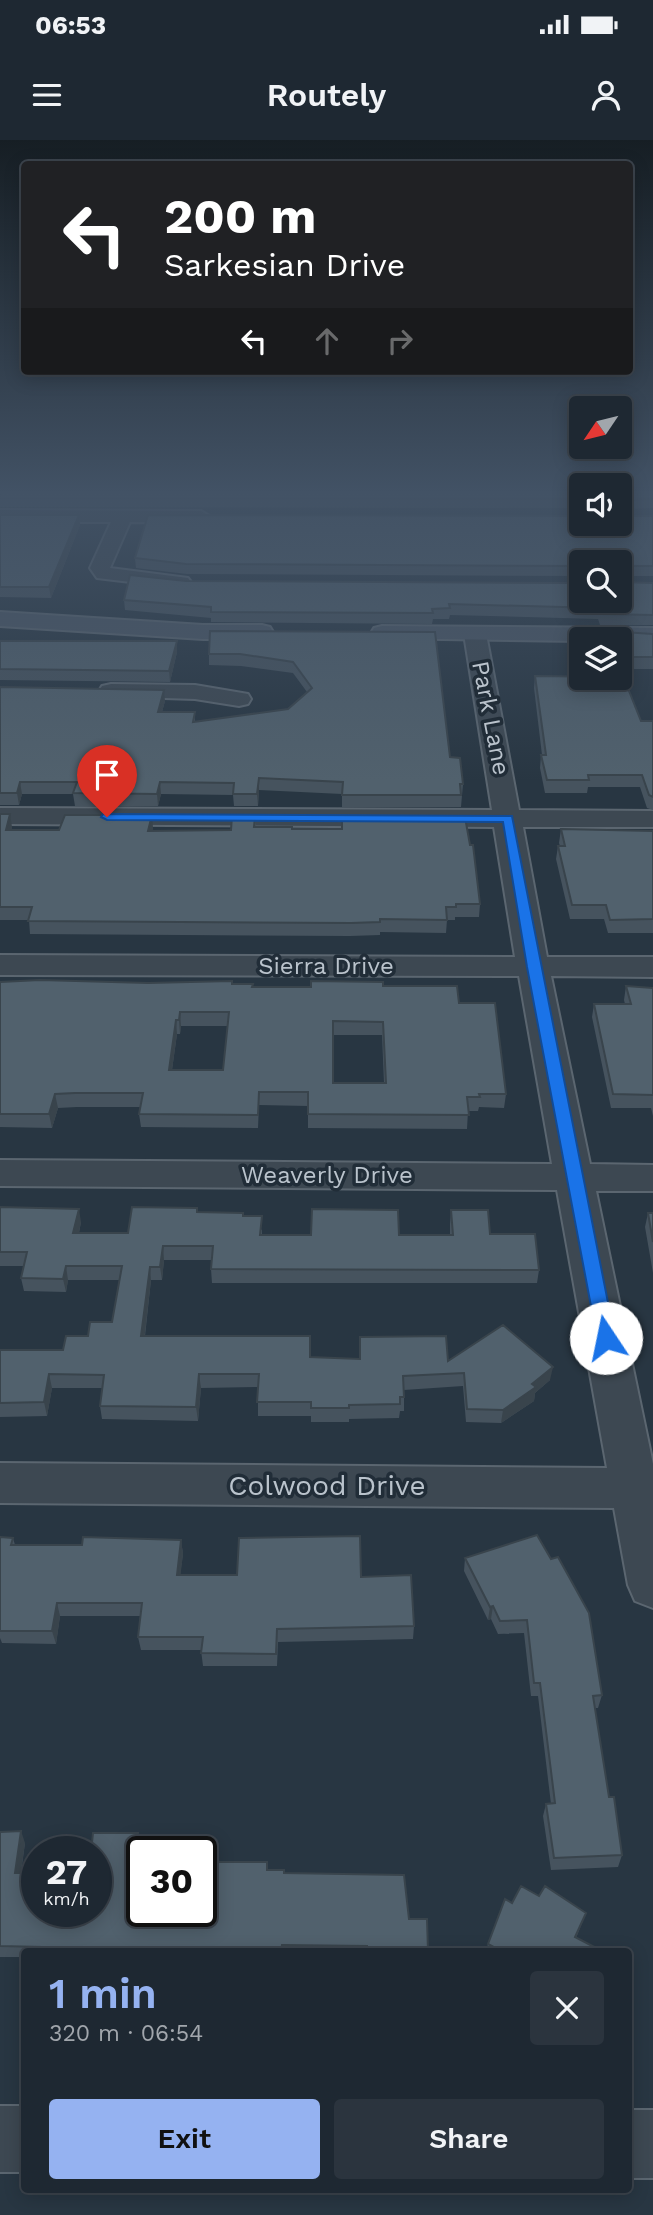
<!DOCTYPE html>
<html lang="en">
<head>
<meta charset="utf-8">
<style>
  :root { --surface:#1e2832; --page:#2b343e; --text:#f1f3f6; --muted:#a1a6ac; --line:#3c444d; --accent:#95b2f1 }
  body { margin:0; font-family:"Work Sans",sans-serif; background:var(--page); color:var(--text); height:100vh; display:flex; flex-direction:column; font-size:26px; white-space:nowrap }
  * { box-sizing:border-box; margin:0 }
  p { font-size:23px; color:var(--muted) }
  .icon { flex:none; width:38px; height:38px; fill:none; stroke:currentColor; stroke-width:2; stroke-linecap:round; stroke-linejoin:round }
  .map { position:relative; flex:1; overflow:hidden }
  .side { position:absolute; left:21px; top:1808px; width:611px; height:245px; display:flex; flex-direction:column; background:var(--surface); border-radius:7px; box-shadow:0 4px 18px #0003,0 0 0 2px var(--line) }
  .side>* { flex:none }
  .guide { position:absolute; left:21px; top:21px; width:612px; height:214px; border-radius:7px; box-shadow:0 4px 18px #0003,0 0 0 2px var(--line); background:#202124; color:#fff; overflow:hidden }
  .needle { width:46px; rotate:235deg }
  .tools { position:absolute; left:569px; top:256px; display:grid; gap:14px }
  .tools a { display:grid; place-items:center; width:63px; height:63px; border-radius:7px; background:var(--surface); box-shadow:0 4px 18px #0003,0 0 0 2px var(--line); font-size:35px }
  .speed { position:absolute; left:21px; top:1696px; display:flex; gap:14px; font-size:35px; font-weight:700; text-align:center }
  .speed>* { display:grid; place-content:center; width:91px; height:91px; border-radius:50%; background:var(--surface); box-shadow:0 4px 18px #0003,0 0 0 2px var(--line); line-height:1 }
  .speed small { font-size:18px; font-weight:400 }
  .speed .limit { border:4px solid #111; border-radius:10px; background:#fff; color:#111 }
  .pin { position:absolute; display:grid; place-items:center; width:60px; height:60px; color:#fff; margin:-72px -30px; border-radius:50% 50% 50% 0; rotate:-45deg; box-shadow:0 0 7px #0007 }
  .pin .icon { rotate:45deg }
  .me { position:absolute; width:77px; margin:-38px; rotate:349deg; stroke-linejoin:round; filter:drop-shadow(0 0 5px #0008) }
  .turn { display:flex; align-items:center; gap:24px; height:147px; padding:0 28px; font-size:32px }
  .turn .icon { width:91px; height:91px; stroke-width:2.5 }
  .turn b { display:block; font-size:49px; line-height:60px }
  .lanes { display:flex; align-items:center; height:66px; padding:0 28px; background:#0003; justify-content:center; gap:35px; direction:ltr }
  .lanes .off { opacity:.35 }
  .round { display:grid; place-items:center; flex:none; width:74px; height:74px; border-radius:7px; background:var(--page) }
  .summary { display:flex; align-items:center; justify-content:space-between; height:119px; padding:0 28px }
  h1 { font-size:42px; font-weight:600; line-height:52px; color:var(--accent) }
  .primary-button { display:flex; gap:14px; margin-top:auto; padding:14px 28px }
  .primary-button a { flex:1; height:80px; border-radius:7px; background:var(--accent); color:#111; font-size:28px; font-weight:600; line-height:80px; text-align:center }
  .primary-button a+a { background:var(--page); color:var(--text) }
  .status { display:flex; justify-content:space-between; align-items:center; height:49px; padding:0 35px; background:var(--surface); direction:ltr }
  .status svg { height:19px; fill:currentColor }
  header { display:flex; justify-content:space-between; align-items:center; height:91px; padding:0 28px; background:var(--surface); font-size:32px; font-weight:600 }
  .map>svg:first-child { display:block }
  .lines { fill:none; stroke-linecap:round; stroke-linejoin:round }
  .street-casing { stroke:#5b6670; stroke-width:4 }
  .secondary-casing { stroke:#5b6670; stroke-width:4 }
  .street { fill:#3d4852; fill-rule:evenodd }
  .secondary { fill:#4b5765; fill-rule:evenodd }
  .wall { fill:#46535e; fill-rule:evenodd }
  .shaded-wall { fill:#39444c }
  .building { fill:#51616d; stroke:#39444c; stroke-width:2; fill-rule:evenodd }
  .route { fill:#1a73e8; stroke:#114b97; stroke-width:2 }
  .labels { text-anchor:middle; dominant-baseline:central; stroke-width:7; stroke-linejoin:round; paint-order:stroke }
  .street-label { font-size:24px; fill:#bac3cc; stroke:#212d38 }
  .near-street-label { font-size:28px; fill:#bac3cc; stroke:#212d38 }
</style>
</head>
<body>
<div class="status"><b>06:53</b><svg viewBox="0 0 49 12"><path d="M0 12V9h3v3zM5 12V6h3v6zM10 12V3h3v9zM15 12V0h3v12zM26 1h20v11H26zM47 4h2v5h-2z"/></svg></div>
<header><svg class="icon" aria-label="menu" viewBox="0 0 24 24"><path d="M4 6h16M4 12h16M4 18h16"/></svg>Routely<svg class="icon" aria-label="person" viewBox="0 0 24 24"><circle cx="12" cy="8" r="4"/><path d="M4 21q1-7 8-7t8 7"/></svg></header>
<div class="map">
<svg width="653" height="2075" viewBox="0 0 653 2075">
  <rect width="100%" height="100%" fill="#283642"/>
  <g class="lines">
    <defs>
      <path id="street" d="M0,370L201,371L211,377L201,383L130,382L110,428L188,438L191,442L188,446L181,448L97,438L90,428L111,382H0Z
        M475,487L483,489L486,494L519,670L653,671V687H523L547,817H653V837L551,836L590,1024L653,1025V1051H596L653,1324V1468L635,1461L628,1445L614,1368L0,1363V1323L607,1328L557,1050L0,1046V1020L552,1024L519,836L0,835V815L515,817L494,687L0,684V668L492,670L464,494L467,489Z
        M111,544L195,545L248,554L251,559L248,564L239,566L195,559L102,556L99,551L102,546Z
        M0,1966H24V2032H0Z
        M628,1970H653V2038H628Z"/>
      <path id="secondary" d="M0,472L203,485H262L270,487L273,492L270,497L262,499H203L0,486Z
        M382,486L653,488V502L620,501V499H581V501L374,498L371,493L374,488Z"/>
    </defs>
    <!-- street casing -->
    <use href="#street" class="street-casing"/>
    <!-- secondary casing -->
    <use href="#secondary" class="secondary-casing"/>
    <!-- street -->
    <use href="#street" class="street"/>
    <!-- secondary -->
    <use href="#secondary" class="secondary"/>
  </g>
  <!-- wall -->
  <path class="wall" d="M0,351H581V368L0,367Z
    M620,351H653V368L620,369Z
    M0,375H79L80,385L51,458L0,457Z
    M621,376H653V436H620L581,422V436L187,434L136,428L135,418Z
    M186,441L653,443V485H600L598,479L450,475L449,479H433L432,484L211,482V478L125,470L124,460Z
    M607,491L653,494V529H620V499H606Z
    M435,492L450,617L463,644L461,667H342V654L259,650L258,666H234L233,655L161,654L158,666H75L73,654H22L19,665H0V547L165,561L162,572H195V582L288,569L307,552L293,533L241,526L209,525V514Z
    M0,501L177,512L170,542L0,540Z
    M535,536L641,581H653V670L647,668L640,647H588L587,653H545L540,628L541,615H542L534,548Z
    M0,674L12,687L11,690L153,688L152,691L231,690L255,676L256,687L292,689L480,764L479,777H455V780H447L446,793L380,792V795L350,796L30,794L29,780H0Z
    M561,689L653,691V793H608L604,779H570L556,719L558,706H560L559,703Z
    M0,842L232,844L253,847L383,846L459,863L506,954L504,968L479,967L478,971H468L467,989L308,988V966L259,965L258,988L141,987L139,974L140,967H77L58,968L52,988L0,987ZM181,886H228L223,930H172L177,894H180ZM333,895H382L384,943H333Z
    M626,846L653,848V976L651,968H611L592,877L594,864H625L624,860Z
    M0,1067L81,1082L79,1093H128L197,1068L198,1072L243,1076L262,1090V1095H450V1084L451,1070L490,1094L539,1130L537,1143H212L211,1129L212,1120H164L162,1140H151L145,1196L310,1217L360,1219V1197L448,1221L550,1240L535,1253L534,1261L501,1283L466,1282L463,1246L404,1250V1271H400L399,1278L349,1279V1282H311V1276H258V1247L201,1248L198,1281L102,1279L100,1266L102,1248H52L47,1276L0,1277V1210H63L112,1182L119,1140H68L66,1152L24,1151L21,1138L24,1126H0Z
    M648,1073H653V1133L645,1087Z
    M0,1397L13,1398L15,1405H82L181,1400L183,1414L180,1435L361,1437L414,1486L413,1499L278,1502L277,1526H203L201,1510H141L138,1497L140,1476H60L56,1504L2,1503L0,1498Z
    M465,1418L602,1555L598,1568H595L609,1657L622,1715L618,1727L551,1730L543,1676L546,1664H551L538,1556H531L524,1493L498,1494L491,1479L488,1480L464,1431Z
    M0,1692L25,1703L21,1733L37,1771L140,1705L135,1764L201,1771L268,1730L284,1733L409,1779L428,1811H24V1817H0Z
    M539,1756L586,1773L576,1798L602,1811H486L488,1804L512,1763Z"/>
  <!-- shaded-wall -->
  <path class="shaded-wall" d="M79,375L80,385L51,458L49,447Z
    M177,501V512L170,542L169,531Z
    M164,550L165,561L159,583L158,572Z
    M259,638V650L258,666L257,654Z
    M20,642L22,654L19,665L17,653Z
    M160,642L161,654L158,666L157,654Z
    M10,674L12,687L8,702L6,690Z
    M152,675L153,688L150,703L148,691Z
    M180,872L181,886L180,894L179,880Z
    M176,880L177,894L170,944L169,930Z
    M55,954L58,968L52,988L49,974Z
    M79,1069L81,1082L76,1107L73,1093Z
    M163,1106L164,1120L162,1140L160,1127Z
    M66,1126L68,1140L66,1152L63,1139Z
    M150,1127L151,1140L143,1210L141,1196Z
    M553,1227L550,1240L535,1253L534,1261L501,1283L503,1270Z
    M49,1234L52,1248L47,1276L44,1262Z
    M199,1234L201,1248L198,1281L196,1267Z
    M181,1400L183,1414L179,1448L177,1435Z
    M57,1463L60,1476L56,1504L52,1491Z
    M493,1466L491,1479L488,1480L490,1467Z
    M21,1691L25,1703L19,1744L15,1733Z
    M138,1693L140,1705L134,1775L131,1764Z"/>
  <!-- building -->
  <path class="building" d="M0,351H581V359L0,358Z
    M620,351H653V359L620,360Z
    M620,374L621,376H653V426H621L620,428V422H581V426L186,424L135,418L148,375L581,376V383H620Z
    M0,375H79L49,447H0Z
    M130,435L186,441L581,443V460H620V440V442L653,443V475L602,474L599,468L449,464L450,468L432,469L433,473L211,472V467L124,460Z
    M210,491L435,492L450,617L460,618L463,644H460L461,655H342L343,642L259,638L257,654H233L234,643L160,642L157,654L73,653L77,642H20L17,653H0V547L164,550L158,572H195L193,582L288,569L312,548L293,522L240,514H209Z
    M607,491L653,494V517H620V499H610Z
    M0,501H177L169,531L0,529Z
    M535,536L620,537V536H623L641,581H653V657L649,655L642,635H588L589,640H547L541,615H546Z
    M0,674H10L6,690H59L65,675H152L148,691L231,690L232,676H255L254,687H292V689H342V676L465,677L470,705H473L480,764H456V767H446L447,780L380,779V782L351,783L28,781L32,767H0Z
    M561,689L653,691V779L610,780L606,765H572L558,706H565Z
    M40,840L148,843L232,841V844H253L252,847H311V841L383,842V846H457L459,863H495L506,954H479L480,957H467L469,975L308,974V952H259L258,975L139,974L143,953H75L55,954L49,974H0V842ZM180,872H229L223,930H169L176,880H179ZM333,881L383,882L386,943H333Z
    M626,846L653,848V955L613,954L594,864H631Z
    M0,1067L79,1069L73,1093H128L132,1067L197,1068V1072L243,1073V1076H262L260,1095H311L312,1069L398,1070L399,1095H453L451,1070H488L490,1094H535L539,1130L211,1129L213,1106H163L160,1127H150L141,1196H310V1217L360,1219V1197L446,1196L448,1221L503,1185L553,1227L532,1244L536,1247L503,1270L467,1269L464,1233L403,1236L404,1257H400V1264L349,1265V1268H311V1262H257L259,1234H199L196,1267L100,1266L104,1235L49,1234L44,1262L0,1263V1210H63L66,1196H88L90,1182H112L122,1126H66L63,1139L21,1138L27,1112H0Z
    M648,1073H653V1102Z
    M537,1395L551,1419L558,1417L589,1473L602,1555L593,1556L609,1657H614L622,1715L554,1718L546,1664L555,1663L540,1543H534L527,1480L500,1481L493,1466L490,1467L465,1418Z
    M360,1396L361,1437L411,1435L414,1486L277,1489L276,1514L201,1513L203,1497H138L142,1463H57L52,1491H0V1397L13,1398L11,1405H82L83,1397L181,1400L177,1435H237L239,1398Z
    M21,1691L15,1733H37V1771H96V1712H91L93,1693H138L131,1764H142V1771H201V1722H267V1730H284V1733L404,1735L409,1779H427L428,1811H367V1806L282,1805L281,1811H84V1808L0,1806V1692Z
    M521,1746L539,1756L545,1746L586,1773L575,1797L602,1811H501L488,1804L505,1759L512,1763Z"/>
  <!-- sky -->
  <linearGradient id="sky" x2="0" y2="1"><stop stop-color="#161e24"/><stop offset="0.55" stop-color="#425265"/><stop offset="1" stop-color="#425265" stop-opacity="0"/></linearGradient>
  <rect width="653" height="641" fill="url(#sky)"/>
  <!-- route -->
  <path class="route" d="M103,674L512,676L615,1198L612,1202H600L597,1198L527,827L503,682L107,680L101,677Z"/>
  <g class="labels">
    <!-- street labels -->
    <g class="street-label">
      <text transform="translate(491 578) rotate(79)">Park Lane</text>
      <text x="326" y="826">Sierra Drive</text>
      <text x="327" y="1035">Weaverly Drive</text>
    </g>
    <!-- near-street labels -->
    <g class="near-street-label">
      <text x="327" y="1345">Colwood Drive</text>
    </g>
  </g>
</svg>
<div class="tools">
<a><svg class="needle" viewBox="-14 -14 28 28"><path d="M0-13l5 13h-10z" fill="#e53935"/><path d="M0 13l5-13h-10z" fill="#a1a6ac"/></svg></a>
<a><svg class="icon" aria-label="sound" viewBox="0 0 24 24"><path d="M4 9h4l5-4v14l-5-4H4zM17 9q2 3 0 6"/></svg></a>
<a><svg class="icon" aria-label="search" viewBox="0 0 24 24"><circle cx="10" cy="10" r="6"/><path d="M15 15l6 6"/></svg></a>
<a><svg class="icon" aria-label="layers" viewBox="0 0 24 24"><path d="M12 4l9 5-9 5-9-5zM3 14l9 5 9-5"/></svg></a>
</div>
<div class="speed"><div>27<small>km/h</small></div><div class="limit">30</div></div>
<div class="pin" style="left:107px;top:677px;background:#d93025"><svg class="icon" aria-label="arrive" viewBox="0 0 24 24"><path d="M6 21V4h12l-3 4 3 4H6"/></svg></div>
<svg class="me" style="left:606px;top:1198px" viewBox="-20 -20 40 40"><circle r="19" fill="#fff"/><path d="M0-13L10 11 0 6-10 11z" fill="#1a73e8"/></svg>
<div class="guide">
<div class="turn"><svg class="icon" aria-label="left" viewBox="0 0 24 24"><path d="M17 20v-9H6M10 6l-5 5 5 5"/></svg><div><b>200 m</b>Sarkesian Drive</div></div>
<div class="lanes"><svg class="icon" aria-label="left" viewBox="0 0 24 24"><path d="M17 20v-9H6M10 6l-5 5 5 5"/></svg><svg class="icon off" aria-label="ahead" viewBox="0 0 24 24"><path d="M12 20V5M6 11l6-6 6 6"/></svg><svg class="icon off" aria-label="right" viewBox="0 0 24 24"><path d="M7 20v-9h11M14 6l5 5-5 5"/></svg></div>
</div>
<section class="side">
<div class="summary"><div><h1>1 min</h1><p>320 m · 06:54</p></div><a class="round"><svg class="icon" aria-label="close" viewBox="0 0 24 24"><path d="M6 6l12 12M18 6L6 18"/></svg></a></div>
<div class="primary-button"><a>Exit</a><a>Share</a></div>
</section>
</div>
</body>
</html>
